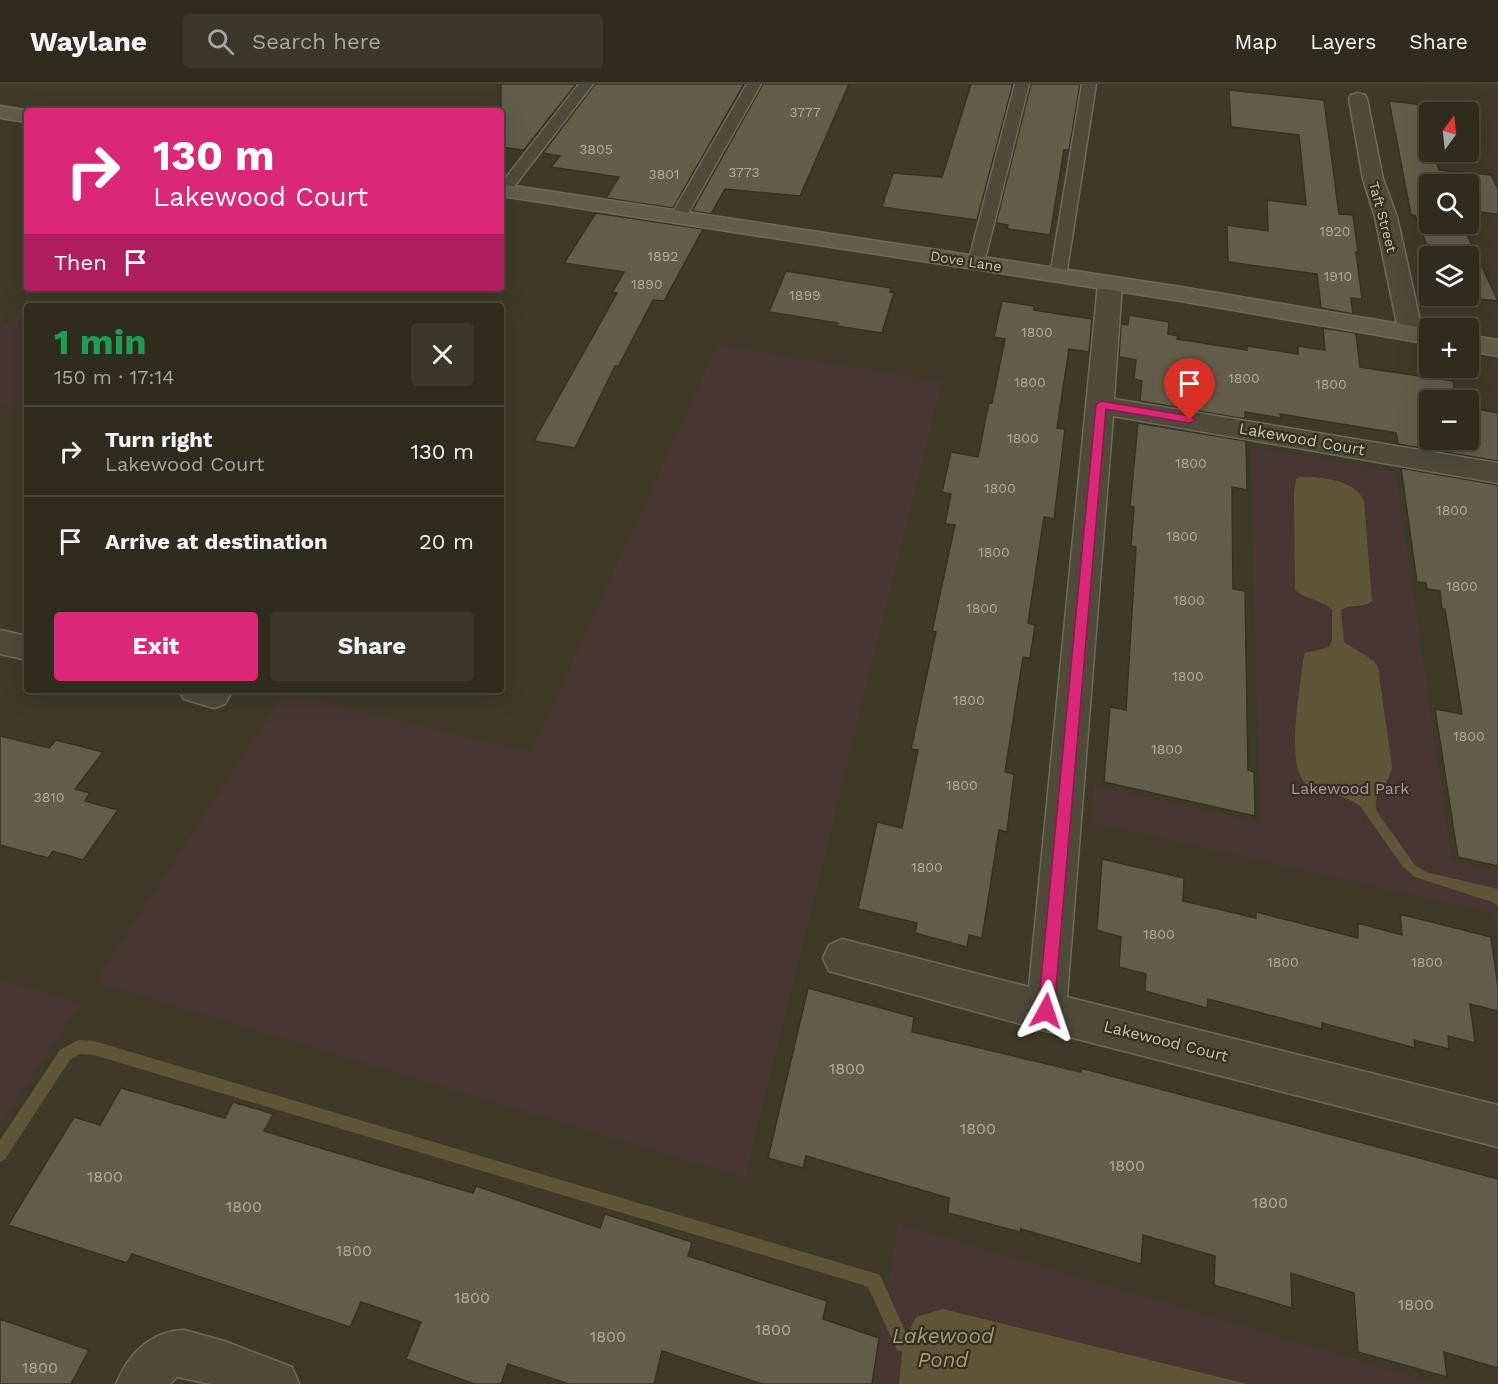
<!DOCTYPE html>
<html lang="en">
<head>
<meta charset="utf-8">
<style>
  :root { --surface:#2f2c1d; --page:#3b382a; --text:#f1f3f6; --muted:#a7a7a4; --line:#4a483b; --accent:#db2777 }
  body { margin:0; font-family:"Work Sans",sans-serif; background:var(--page); color:var(--text); height:100vh; display:flex; flex-direction:column; font-size:22px; white-space:nowrap }
  * { box-sizing:border-box; margin:0 }
  p { font-size:20px; color:var(--muted) }
  .icon { flex:none; width:33px; height:33px; fill:none; stroke:currentColor; stroke-width:2; stroke-linecap:round; stroke-linejoin:round }
  .map { position:relative; flex:1; overflow:hidden }
  .details { position:absolute; left:24px; top:219px; width:480px; height:390px; display:flex; flex-direction:column; background:var(--surface); border-radius:6px; box-shadow:0 6px 24px #0002,0 0 0 2px var(--line) }
  .details>* { flex:none }
  .guide { position:absolute; left:24px; top:24px; width:480px; height:183px; border-radius:6px; box-shadow:0 6px 24px #0002,0 0 0 2px var(--line); background:#db2777; color:#fff; overflow:hidden }
  .needle { width:39px; rotate:15deg }
  .fabs { position:absolute; left:1419px; top:18px; display:grid; gap:12px }
  .fabs a { display:grid; place-items:center; width:60px; height:60px; border-radius:6px; background:var(--surface); box-shadow:0 6px 24px #0002,0 0 0 2px var(--line); font-size:30px }
  .pin { position:absolute; display:grid; place-items:center; width:51px; height:51px; color:#fff; margin:-62px -26px; border-radius:50% 50% 50% 0; rotate:-45deg; box-shadow:0 0 6px #0007 }
  .pin .icon { rotate:45deg }
  .me { position:absolute; width:66px; margin:-33px; rotate:5deg; stroke-linejoin:round; filter:drop-shadow(0 0 4px #0008) }
  .turn { display:flex; align-items:center; gap:21px; height:126px; padding:0 30px; font-size:27px }
  .turn .icon { width:78px; height:78px; stroke-width:2.5 }
  .turn b { display:block; font-size:42px; line-height:51px }
  .then { display:flex; align-items:center; height:57px; padding:0 30px; background:#0003; gap:12px; font-size:22px }
  .round { display:grid; place-items:center; flex:none; width:63px; height:63px; border-radius:6px; background:var(--page) }
  .overview { display:flex; align-items:center; justify-content:space-between; height:102px; padding:0 30px }
  h1 { font-size:36px; font-weight:700; line-height:45px; color:#1e9e55 }
  .cta { display:flex; gap:12px; margin-top:auto; padding:12px 30px }
  .cta a { flex:1; height:69px; border-radius:6px; background:var(--accent); color:#fff; font-size:24px; font-weight:700; line-height:69px; text-align:center }
  .cta a+a { background:var(--page); color:var(--text) }
  ul { padding:0; list-style:none }
  li { display:flex; align-items:center; gap:18px; height:90px; padding:0 30px; border-top:2px solid var(--line) }
  li div { flex:1 }
  li b { display:block; font-size:22px }
  li em { font-style:normal }
  header { display:flex; align-items:center; gap:36px; box-sizing:border-box; height:84px; padding:0 30px; background:var(--surface); border-bottom:2px solid var(--line) }
  header strong { font-size:28px }
  nav { display:flex; gap:33px; margin-inline-start:auto; font-size:21px }
  .search { width:420px; height:54px; background:var(--page); display:flex; align-items:center; gap:15px; box-sizing:border-box; padding:0 21px; border-radius:6px; color:var(--muted); font-size:22px }
  .map>svg:first-child { display:block }
  .green { fill:#473631 }
  .water { fill:#5f5637 }
  .lines { fill:none; stroke-linecap:round; stroke-linejoin:round }
  .stream { fill:#5f5637; fill-rule:evenodd }
  .building { fill:#635e49; stroke:#363222; stroke-width:1.5 }
  .lane-casing { stroke:#6f6b5c; stroke-width:3 }
  .street-casing { stroke:#6f6b5c; stroke-width:3 }
  .secondary-casing { stroke:#6f6b5c; stroke-width:3 }
  .lane { fill:#4f4b3b; fill-rule:evenodd }
  .street { fill:#4f4b3b; fill-rule:evenodd }
  .secondary { fill:#625e4a; fill-rule:evenodd }
  .route { fill:#db2777; stroke:#8e194d; stroke-width:1.5 }
  .labels { text-anchor:middle; dominant-baseline:central; stroke-width:4.5; stroke-linejoin:round; paint-order:stroke }
  .number-label { font-size:14px; fill:#b0ac9c }
  .far-street-label { font-size:14px; fill:#cac6b8; stroke:#343020 }
  .street-label { font-size:16px; fill:#cac6b8; stroke:#343020 }
  .park-label { font-size:16px; fill:#b294a5; stroke:#343020 }
  .near-number-label { font-size:16px; fill:#b0ac9c }
  .near-water-label { font-size:21px; font-style:italic; fill:#a69b74; stroke:#343020 }
</style>
</head>
<body>
<header>
<strong>Waylane</strong>
<div class="search"><svg class="icon" aria-label="search" viewBox="0 0 24 24"><circle cx="10" cy="10" r="6"/><path d="M15 15l6 6"/></svg>Search here</div>
<nav><a>Map</a><a>Layers</a><a>Share</a></nav>
</header>
<div class="map">
<svg width="1498" height="1300" viewBox="0 0 1498 1300">
  <rect width="100%" height="100%" fill="#3f3a27"/>
  <!-- green -->
  <path class="green" d="M27,221L32,222H27V326L0,321V245Z
    M718,260L942,298L745,1094L95,898L284,609L531,668Z
    M1250,362L1396,387L1452,776L1498,787V851L1494,830L1091,738L1094,701L1260,738Z
    M0,895L81,920L0,1042Z
    M898,1139L1439,1300H872Z"/>
  <!-- water -->
  <path class="water" d="M1300,393C1322,393 1354,395 1364,417L1372,517C1362,525 1350,519 1341,526L1344,558L1374,577L1378,583L1392,683C1389,703 1371,707 1377,728L1415,781L1426,788L1498,805V822L1492,818L1415,793L1403,783L1360,722C1344,710 1326,710 1309,702C1283,688 1301,602 1303,576L1305,569L1329,563L1332,556V526C1322,515 1305,516 1295,506L1294,408L1296,395Z
    M943,1225L1247,1300H899L903,1260L916,1233Z"/>
  <g class="lines">
    <!-- stream -->
    <path class="stream" d="M78,956L94,957L874,1189L880,1191L911,1260L909,1266L903,1268L897,1266L868,1203L860,1200L94,971L80,970L70,976L5,1075L0,1078V1056L60,966Z"/>
  </g>
  <!-- building -->
  <path class="building" d="M501,0H576L524,66L501,63Z
    M595,0H744L673,124L606,114L619,93L551,83L560,72L543,69Z
    M763,0H849L800,112L725,105L711,130L692,127Z
    M971,0H1013L977,136L882,123L893,89L942,93Z
    M1031,0H1080L1069,66H1064L1050,151L1010,145L1007,144L1008,141L996,139Z
    M1229,6L1324,16L1339,130L1353,131L1358,168H1356L1362,215L1351,214L1353,230L1321,224L1317,190L1228,178L1227,141L1268,147L1267,116L1306,121L1299,51L1231,43Z
    M1389,17L1425,21L1430,37V68H1434L1439,86L1491,91L1498,105V130L1468,127V100H1430V140H1462L1498,217L1448,212H1468V172H1431L1415,131H1411Z
    M596,129L703,145L664,217L653,216L618,283L615,282L575,364L534,357L617,209H612L624,188L564,179Z
    M786,187L891,204L890,208L894,209L882,249L836,242L838,239L769,228Z
    M1002,217L1034,222V226L1092,235L1089,268L1069,265L1057,344L1065,345L1054,435L1044,433L1028,539L1035,541L1030,574L1023,573L1005,688L1014,690L1007,748L999,746L982,854L969,851L967,863L915,849L917,839L858,825L877,738L902,744L918,666L911,665L936,548L932,547L955,441L945,440L951,410L942,408L951,368L978,373L989,318L992,319L1005,255L994,253Z
    M1129,231L1169,238L1168,250L1178,252L1177,255L1247,266V262L1298,270V262L1325,266L1323,244L1356,249L1360,283L1453,297L1456,316H1430V356H1468V323L1498,329V377L1398,360L1396,349L1280,330L1281,334L1245,328V335L1140,317L1142,297L1134,295L1136,276L1119,273L1121,240L1128,241Z
    M1138,339L1246,357L1247,406L1232,403L1233,505L1245,507L1248,686L1254,688L1255,732L1104,698L1110,623L1126,626L1136,463L1131,462L1134,423L1130,422Z
    M1401,384L1498,401V782L1458,773L1435,625L1462,630L1445,525H1442L1440,507L1427,505L1426,499L1417,498Z
    M0,652L49,664L56,656L103,668L75,705L90,709L85,717L118,726L83,776L53,767L48,774L0,761Z
    M1102,775L1184,794L1183,817L1256,834V828L1358,854V839L1402,851L1400,830L1491,853L1498,903V927L1470,920L1475,959L1448,952L1449,965L1414,956L1415,964L1322,939V945L1208,915L1207,924L1145,907L1146,890L1119,883L1121,853L1097,846Z
    M808,904L914,933L912,948L1081,988V984L1498,1095V1284L1444,1268L1447,1293L1358,1268L1354,1209L1291,1189L1292,1224L1214,1201L1215,1172L1143,1151L1141,1180L1021,1145L1020,1148L948,1129L949,1114L806,1072L803,1084L768,1074Z
    M121,1004L225,1034L233,1018L273,1030L264,1047L317,1063L473,1109L476,1102L600,1144L605,1130L692,1158L688,1172L827,1217L823,1235L879,1254L872,1300H762L662,1267L654,1300H569L508,1280L501,1300H474L406,1275L421,1238L361,1218L350,1243L132,1170L127,1179L8,1141L74,1033L100,1041Z
    M0,1235L89,1266L71,1300H0Z"/>
  <g class="lines">
    <defs>
      <path id="lane" d="M579,0H593L509,109L501,110V100Z
        M747,0H761L686,133L684,136H672L670,133Z
        M1015,0H1029L984,179L976,184L968,179Z
        M1082,0H1096L1066,192L1058,197L1050,192Z"/>
      <path id="street" d="M1358,9L1365,11L1367,15L1383,95L1397,133L1423,250L1420,255L1411,257L1402,255L1399,250L1375,133L1363,95L1349,15L1351,11Z
        M1110,193L1118,195L1122,200L1114,315L1498,379V399L1113,332L1067,913L1498,1021V1063L1046,947L829,887L823,874L829,861L842,855L1029,903L1098,200L1102,195Z
        M0,546L27,552V576L0,570Z
        M179,606H228L230,611L225,620L214,624L184,615Z
        M184,1246L224,1257L292,1283L299,1300H211L177,1293L170,1300H116C128,1271 150,1247 184,1246Z"/>
      <path id="secondary" d="M0,22L30,27H27V38L0,34Z
        M501,100L1181,203L1430,245V260L1181,217L501,112Z
        M1468,251L1498,256V272L1468,267Z"/>
    </defs>
    <!-- lane casing -->
    <use href="#lane" class="lane-casing"/>
    <!-- street casing -->
    <use href="#street" class="street-casing"/>
    <!-- secondary casing -->
    <use href="#secondary" class="secondary-casing"/>
    <!-- lane -->
    <use href="#lane" class="lane"/>
    <!-- street -->
    <use href="#street" class="street"/>
    <!-- secondary -->
    <use href="#secondary" class="secondary"/>
  </g>
  <!-- route -->
  <path class="route" d="M1101,317L1190,332L1195,336L1190,339L1106,325L1054,927L1052,933L1046,935L1041,933L1038,927L1096,321Z"/>
  <g class="labels">
    <!-- number labels -->
    <g class="number-label">
      <text x="805" y="28">3777</text>
      <text x="596" y="65">3805</text>
      <text x="744" y="88">3773</text>
      <text x="664" y="90">3801</text>
      <text x="1335" y="147">1920</text>
      <text x="663" y="172">1892</text>
      <text x="1338" y="192">1910</text>
      <text x="647" y="200">1890</text>
      <text x="805" y="211">1899</text>
      <text x="1037" y="248">1800</text>
      <text x="1244" y="294">1800</text>
      <text x="1030" y="298">1800</text>
      <text x="1331" y="300">1800</text>
      <text x="1023" y="354">1800</text>
      <text x="1191" y="379">1800</text>
      <text x="1000" y="404">1800</text>
      <text x="1452" y="426">1800</text>
      <text x="1182" y="452">1800</text>
      <text x="994" y="468">1800</text>
      <text x="1462" y="502">1800</text>
      <text x="1189" y="516">1800</text>
      <text x="982" y="524">1800</text>
      <text x="1188" y="592">1800</text>
      <text x="969" y="616">1800</text>
      <text x="1469" y="652">1800</text>
      <text x="1167" y="665">1800</text>
      <text x="962" y="701">1800</text>
      <text x="49" y="713">3810</text>
      <text x="927" y="783">1800</text>
      <text x="1159" y="850">1800</text>
      <text x="1283" y="878">1800</text>
      <text x="1427" y="878">1800</text>
    </g>
    <!-- far-street labels -->
    <g class="far-street-label">
      <text transform="translate(1383 133) rotate(75)">Taft Street</text>
      <text transform="translate(966 177) rotate(9)">Dove Lane</text>
    </g>
    <!-- street labels -->
    <g class="street-label">
      <text transform="translate(1302 355) rotate(10)">Lakewood Court</text>
      <text transform="translate(1166 957) rotate(14)">Lakewood Court</text>
    </g>
    <!-- park labels -->
    <g class="park-label">
      <text x="1350" y="704">Lakewood Park</text>
    </g>
    <!-- near-number labels -->
    <g class="near-number-label">
      <text x="847" y="984">1800</text>
      <text x="978" y="1044">1800</text>
      <text x="1127" y="1081">1800</text>
      <text x="105" y="1092">1800</text>
      <text x="1270" y="1118">1800</text>
      <text x="244" y="1122">1800</text>
      <text x="354" y="1166">1800</text>
      <text x="472" y="1213">1800</text>
      <text x="1416" y="1220">1800</text>
      <text x="773" y="1245">1800</text>
      <text x="608" y="1252">1800</text>
      <text x="40" y="1283">1800</text>
    </g>
    <!-- near-water labels -->
    <g class="near-water-label">
      <text x="943" y="1251">Lakewood<tspan x="943" dy="24">Pond</tspan></text>
    </g>
  </g>
</svg>
<div class="fabs">
<a><svg class="needle" viewBox="-14 -14 28 28"><path d="M0-13l5 13h-10z" fill="#e53935"/><path d="M0 13l5-13h-10z" fill="#a7a7a4"/></svg></a>
<a><svg class="icon" aria-label="search" viewBox="0 0 24 24"><circle cx="10" cy="10" r="6"/><path d="M15 15l6 6"/></svg></a>
<a><svg class="icon" aria-label="layers" viewBox="0 0 24 24"><path d="M12 4l9 5-9 5-9-5zM3 14l9 5 9-5"/></svg></a>
<a>+</a>
<a>−</a>
</div>
<div class="pin" style="left:1190px;top:336px;background:#d93025"><svg class="icon" aria-label="arrive" viewBox="0 0 24 24"><path d="M6 21V4h12l-3 4 3 4H6"/></svg></div>
<svg class="me" style="left:1046px;top:927px" viewBox="-20 -20 40 40"><path d="M0-17L14 15 0 8-14 15z" fill="#db2777" stroke="#fff" stroke-width="4"/></svg>
<div class="guide">
<div class="turn"><svg class="icon" aria-label="right" viewBox="0 0 24 24"><path d="M7 20v-9h11M14 6l5 5-5 5"/></svg><div><b>130 m</b>Lakewood Court</div></div>
<div class="then">Then<svg class="icon" aria-label="arrive" viewBox="0 0 24 24"><path d="M6 21V4h12l-3 4 3 4H6"/></svg></div>
</div>
<section class="details">
<div class="overview"><div><h1>1 min</h1><p>150 m · 17:14</p></div><a class="round"><svg class="icon" aria-label="close" viewBox="0 0 24 24"><path d="M6 6l12 12M18 6L6 18"/></svg></a></div>
<ul>
<li><svg class="icon" aria-label="right" viewBox="0 0 24 24"><path d="M7 20v-9h11M14 6l5 5-5 5"/></svg><div><b>Turn right</b><p>Lakewood Court</p></div><em>130 m</em></li>
<li><svg class="icon" aria-label="arrive" viewBox="0 0 24 24"><path d="M6 21V4h12l-3 4 3 4H6"/></svg><div><b>Arrive at destination</b></div><em>20 m</em></li>
</ul>
<div class="cta"><a>Exit</a><a>Share</a></div>
</section>
</div>
</body>
</html>
